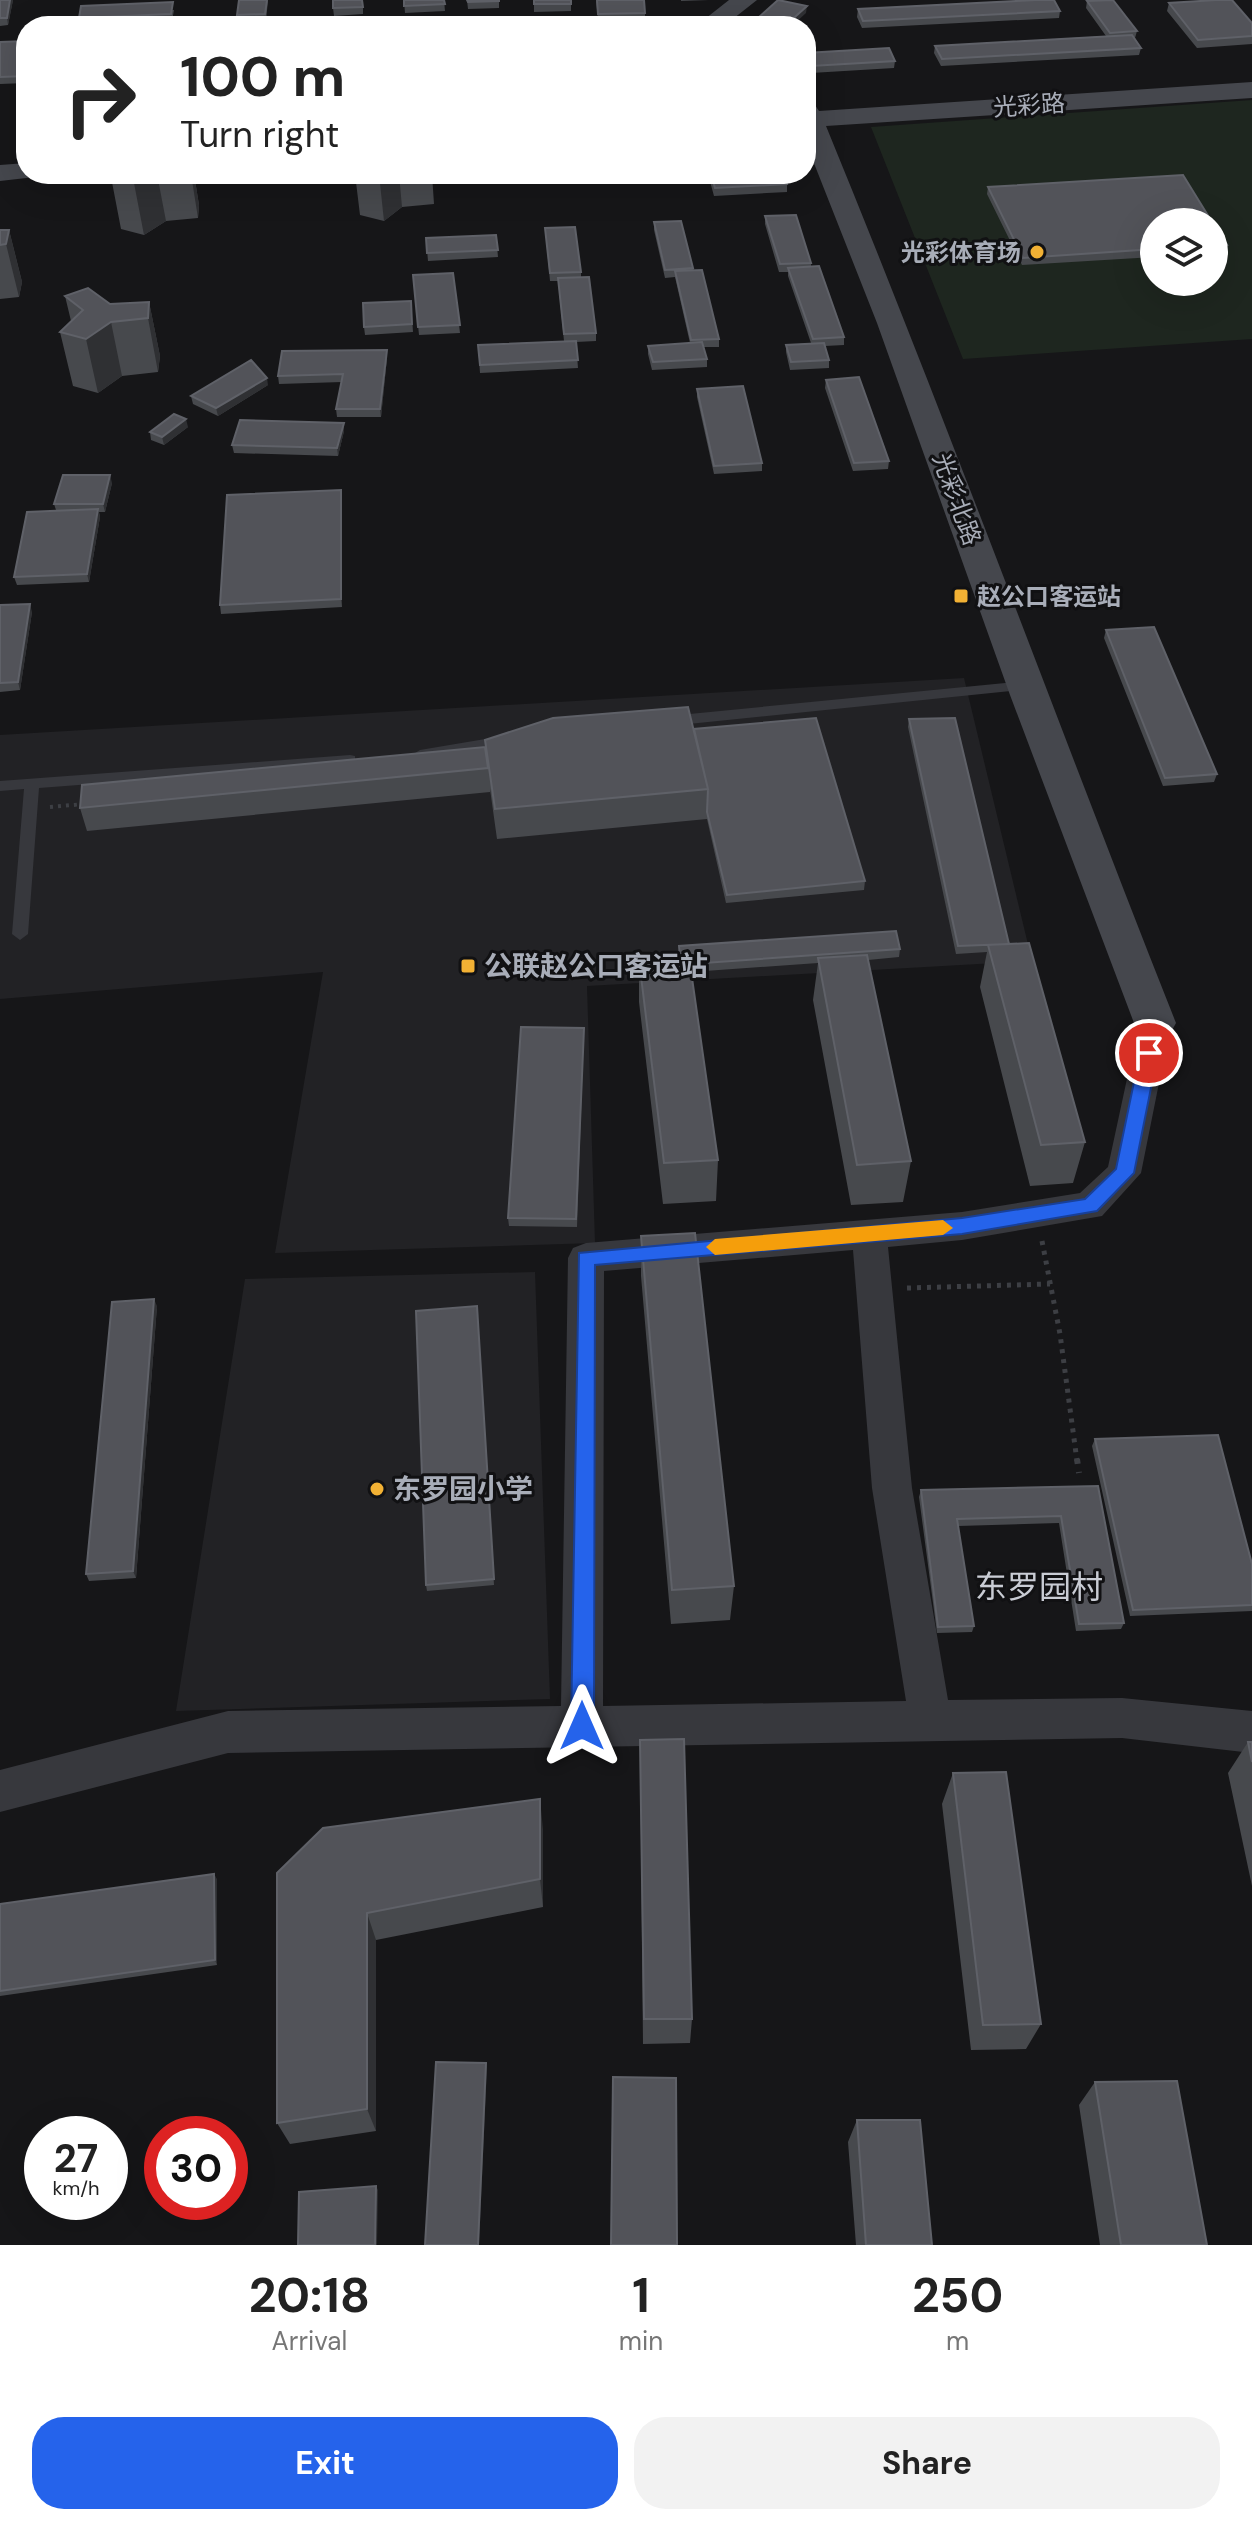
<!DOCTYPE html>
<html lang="en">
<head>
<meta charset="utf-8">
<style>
  :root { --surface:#fff; --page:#f2f2f2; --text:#222; --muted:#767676; --accent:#2563eb }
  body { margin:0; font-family:"DM Sans","Noto Sans SC",sans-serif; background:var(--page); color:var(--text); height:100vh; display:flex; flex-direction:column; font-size:30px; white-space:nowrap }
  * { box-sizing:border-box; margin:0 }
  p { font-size:26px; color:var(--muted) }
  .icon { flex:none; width:44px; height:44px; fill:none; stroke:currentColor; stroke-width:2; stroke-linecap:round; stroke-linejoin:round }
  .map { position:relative; height:2245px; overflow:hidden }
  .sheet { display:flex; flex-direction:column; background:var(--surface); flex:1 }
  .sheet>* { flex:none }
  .hud { position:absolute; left:16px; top:16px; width:800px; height:168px; border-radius:32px; box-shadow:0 8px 32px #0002; background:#fff; color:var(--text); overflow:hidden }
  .controls { position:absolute; left:1140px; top:208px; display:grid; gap:16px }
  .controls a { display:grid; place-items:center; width:88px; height:88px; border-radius:50%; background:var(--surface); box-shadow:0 8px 32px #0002; font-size:40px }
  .speed { position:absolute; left:24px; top:2116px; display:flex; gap:16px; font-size:40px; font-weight:700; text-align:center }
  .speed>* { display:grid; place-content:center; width:104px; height:104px; border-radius:50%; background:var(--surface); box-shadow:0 8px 32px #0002; line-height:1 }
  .speed small { font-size:20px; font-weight:400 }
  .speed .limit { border:12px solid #d22; background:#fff; color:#111 }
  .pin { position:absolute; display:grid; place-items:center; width:68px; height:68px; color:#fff; margin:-34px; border:4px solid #fff; border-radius:50%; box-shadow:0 2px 8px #0007 }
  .me { position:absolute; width:88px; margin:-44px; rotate:0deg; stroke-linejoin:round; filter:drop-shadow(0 0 6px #0008) }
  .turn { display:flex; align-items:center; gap:28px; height:168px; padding:0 32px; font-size:36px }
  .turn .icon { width:104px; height:104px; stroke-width:2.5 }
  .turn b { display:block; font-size:56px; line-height:68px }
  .eta { display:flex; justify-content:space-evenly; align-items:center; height:136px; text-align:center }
  .eta b { font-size:48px; font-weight:700; line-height:56px }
  .cta { display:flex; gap:16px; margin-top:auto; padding:16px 32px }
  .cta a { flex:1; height:92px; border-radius:32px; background:var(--accent); color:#fff; font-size:32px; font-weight:700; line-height:92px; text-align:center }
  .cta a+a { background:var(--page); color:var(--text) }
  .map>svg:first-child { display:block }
  .built { fill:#222225 }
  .green { fill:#1e261f; fill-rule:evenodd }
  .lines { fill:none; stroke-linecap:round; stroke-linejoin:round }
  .path-far2 { stroke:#3d3f44; stroke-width:4; stroke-dasharray:3 5; stroke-linecap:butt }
  .path-far1 { stroke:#3d3f44; stroke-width:5; stroke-dasharray:4 6; stroke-linecap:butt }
  .path { stroke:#3d3f44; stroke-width:6; stroke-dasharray:5 8; stroke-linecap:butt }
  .lane { fill:#37383d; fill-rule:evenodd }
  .street { fill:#37383d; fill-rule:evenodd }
  .secondary { fill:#45474d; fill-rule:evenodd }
  .wall { fill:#47494d }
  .shaded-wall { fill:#2f3033 }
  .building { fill:#525359; stroke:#5f6168; stroke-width:2 }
  .route { fill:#2563eb; stroke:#184099; stroke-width:2 }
  .slow { fill:#f59e0b }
  .poi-dot { fill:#f2b134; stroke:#111113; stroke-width:3 }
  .labels { text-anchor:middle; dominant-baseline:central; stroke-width:6; stroke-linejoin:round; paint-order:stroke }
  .far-street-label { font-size:24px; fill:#a8adb8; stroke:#111113 }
  .far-poi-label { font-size:24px; font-weight:bold; fill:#a8adb8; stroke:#111113; text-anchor:end }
  .poi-label { font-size:28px; font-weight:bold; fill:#a8adb8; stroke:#111113; text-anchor:start }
  .quarter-label { font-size:32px; fill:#c9ccd4; stroke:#111113 }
</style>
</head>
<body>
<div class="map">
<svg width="1252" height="2245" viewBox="0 0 1252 2245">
  <rect width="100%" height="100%" fill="#161618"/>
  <!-- built -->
  <path class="built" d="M964,678L1032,961L587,986L595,1243L275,1253L323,972L0,999V735Z
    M535,1272L550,1699L176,1711L245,1279Z"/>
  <!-- green -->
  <path class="green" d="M1252,100V339L963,359L871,127ZM1154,222H1214V282H1154Z"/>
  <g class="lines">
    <!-- path-far2 -->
    <path class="path-far2" d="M50,807L84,804"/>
    <!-- path-far1 -->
    <path class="path-far1" d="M1042,1241L1060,1334L1077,1461
      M907,1288L1050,1284"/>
    <!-- path -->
    <path class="path" d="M1077,1459L1079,1473"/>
    <!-- lane -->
    <path class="lane" d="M1025,681L1030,683V689L669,726L661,721L669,716Z
      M509,735L514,736V744L420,760L412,755L420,750Z
      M350,755L355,756V764L39,788L28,934L20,940L12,934L24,789L0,791V781Z"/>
    <!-- street -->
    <path class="street" d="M1155,1011L1167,1014L1171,1023L1141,1173L1102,1216L962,1240L888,1247L912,1488L948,1700L1122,1698L1252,1711V1753L1122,1738L228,1753L0,1812V1770L228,1711L561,1706L568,1258L573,1248L586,1243L962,1212L1080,1193L1108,1167L1139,1023L1143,1014ZM853,1250L872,1488L906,1701L603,1706L604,1271Z"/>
    <!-- secondary -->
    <path class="secondary" d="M729,0H757L724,26H696Z
      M1252,82V98L826,126C948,423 1058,725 1176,1023L1170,1034L1155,1039L1140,1034L1134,1023L1010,695L877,323L806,143V102L815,105L819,111Z
      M26,163V174H37L35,177L0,181V165Z"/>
  </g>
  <!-- wall -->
  <path class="wall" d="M0,0H13L8,25L0,26Z
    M239,0H268L266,21L238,22L237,15Z
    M363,0V14L334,16L333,8Z
    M404,0H444L445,11L405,13Z
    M467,0H499V8L468,9Z
    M534,0H571V11L534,12Z
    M596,0L645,13V20H598Z
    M681,0H709L681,1Z
    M1087,1L1137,31L1135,38L1141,48L1139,55L941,66L934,53L935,46L1106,36L1086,8Z
    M1169,3L1252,23V44L1197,48L1167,11Z
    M858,9L1060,11L1059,18L862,28L857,17Z
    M174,10L172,21L80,25L79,18Z
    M26,41V83L0,84V42Z
    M806,53L895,61L894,68L811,73L806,62Z
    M114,174H194L199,205L198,218L166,221L144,235L121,229L111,177Z
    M355,174H432L434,204L402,207L384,221L360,215Z
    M708,174H784L787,184V192L714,196Z
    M988,187L1154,222V257L1022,265L987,194Z
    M765,216L811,263V267L844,337V345L825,346L829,360V368L790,370L786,352V345L811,343L788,276V272H779L765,224Z
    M654,222L693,268L719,339V347H704L707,359V367L652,370L648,354V346L690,343L675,277L665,278L654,230Z
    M1214,225L1227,245L1225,253H1214Z
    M545,228L581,272V277L596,333V341L576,342L578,368L480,373L478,345L564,341L558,281H550Z
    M0,230H9L22,282L19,297L0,299Z
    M496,235L498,257L428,261L426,238Z
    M453,273L460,333L419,335L413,275Z
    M65,296L110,304L149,302L160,356L158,372L122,376L98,393L73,386L60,332L71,321Z
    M411,301L413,332L365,335L364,327Z
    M387,358L381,417H337L336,409L342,382L279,384L278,376Z
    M826,380L889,461L888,469L853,471L825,388Z
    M268,385L218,416L193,404L191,396Z
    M697,389L762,463V471L714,474L697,397Z
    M188,427L164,445L151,440L150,432Z
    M344,431L338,456L234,453L232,445Z
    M112,483L105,512H99L100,517L89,582L17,585L14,577L56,510L54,504Z
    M342,498V607L221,614L220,605Z
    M0,605L32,612L20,690L0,692Z
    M1106,630L1217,774L1214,782L1163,786L1104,638Z
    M909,719L1009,944L1085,1142L1073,1183L1030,1186L980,987L987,952L956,954L908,727Z
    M694,729L865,881L864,890L726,903L707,819L497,839L490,789V792L87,831L80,808Z
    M679,946L900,949L899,957L868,960L911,1161L903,1202L851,1205L813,1000L818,963L691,972L718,1160L716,1201L663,1204L639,1002V960L679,957Z
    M584,1028L577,1227L509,1226L508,1218Z
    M641,1236L734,1586L730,1620L671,1624L641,1276Z
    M157,1306L136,1578L89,1581L86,1574Z
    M477,1306L494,1585L427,1591L426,1585Z
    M1095,1439L1252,1564V1611L1130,1616L1092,1446Z
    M1098,1486L1124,1623L1121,1629L1076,1631L1059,1523L958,1526L974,1626L972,1632L937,1633L919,1497L921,1490Z
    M640,1740L692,2019L690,2043L643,2044Z
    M1248,1742H1252V1886L1228,1773Z
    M953,1773L1041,2024L1026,2049L971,2050L942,1804Z
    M543,1829V1907L376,1940V2131L290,2144L277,2123V1873Z
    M217,1879V1965L0,1996V1904Z
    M1095,2082L1207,2245H1100L1079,2105Z
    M857,2120L932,2245H856L848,2142Z"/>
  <!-- shaded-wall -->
  <path class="shaded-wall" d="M10,0H13L8,25L7,18Z
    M807,6L806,13L792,26H785Z
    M148,174H157L166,221L144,235L134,183Z
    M191,174H194L199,205L198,218Z
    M379,174H399L402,207L384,221Z
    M9,230L22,282L19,297L6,244Z
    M149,302L160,356L158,372L148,318Z
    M111,322L122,376L98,393L86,339Z
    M387,350V358L381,417L380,409Z
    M267,378L268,385L218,416L216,408Z
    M186,419L188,427L164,445L162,437Z
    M344,423V431L338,456L337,448Z
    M110,475L112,483L105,512L103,504Z
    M341,490L342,498V607L341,599Z
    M98,509L100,517L89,582L87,574Z
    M30,604L32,612L20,690L18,682Z
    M154,1299L157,1306L136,1578L133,1571Z
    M540,1799L543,1829V1907L540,1879Z
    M214,1874L217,1879V1965L215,1960Z
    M367,1913L376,1940V2131L367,2109Z
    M486,2063L487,2067L479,2245H478Z
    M376,2186L378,2190L377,2245H375Z"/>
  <!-- building -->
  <path class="building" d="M0,0H10L7,18H0Z
    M239,0H267L265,14L237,15Z
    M333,0H362L363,7L333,8Z
    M404,0H444L445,4L404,6Z
    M467,0H499V1L468,2Z
    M534,0H571V4H534Z
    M597,0H644L645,13L598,14Z
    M778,0L807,6L785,26H749Z
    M1036,0H1054L1060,11L863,21L858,9Z
    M1113,0L1137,31L1110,33L1087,1Z
    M1216,0H1232L1252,23V36L1198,40L1169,3Z
    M173,2L171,14L79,18L81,6Z
    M503,19L504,26H464L463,21Z
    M612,19L613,26H550L549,21Z
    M438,22V26H392V24Z
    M1132,35L1141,48L942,59L935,46Z
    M26,41V76L0,77V42Z
    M889,48L895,61L811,66L806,53Z
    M114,174H148L134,183L111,177Z
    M711,174H784L787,184L715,188Z
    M1183,175L1212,222H1154V249L1023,258L988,187Z
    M796,215L811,263L780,264L765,216Z
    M681,221L693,268L665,270L654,222Z
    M1214,225L1227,245L1214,246Z
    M575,227L581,272L550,273L545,228Z
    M0,230H9L6,244L0,245Z
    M496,235L498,250L427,253L426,238Z
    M819,266L844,337L813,339L788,268Z
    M702,270L719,339L691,340L675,271Z
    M453,273L460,325L418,327L413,275Z
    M589,277L596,333L564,334L558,278Z
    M88,288L110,304L149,302L148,318L111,322L86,339L60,332L83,310L65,296Z
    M411,301L412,324L364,327L363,303Z
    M576,341L578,360L480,365L478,345Z
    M702,342L707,359L653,362L648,346Z
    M824,343L829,360L791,362L786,345Z
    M387,350L380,409H336L343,374L278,376L282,351Z
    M251,360L267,378L216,408L191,396Z
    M859,377L889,461L854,463L826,380Z
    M743,386L762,463L714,466L697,389Z
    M174,414L186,419L162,437L150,432Z
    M240,420L344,423L337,448L232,445Z
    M63,475H110L103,504H54Z
    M341,490V599L220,605L227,495Z
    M98,509L87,574L14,577L27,512Z
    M30,604L18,682L0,683V605Z
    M1154,627L1217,774L1165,778L1106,630Z
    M688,707L708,789L495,809L485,740L553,718Z
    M816,718L865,881L727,895L707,812L708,789L694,729Z
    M955,718L1009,944L958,946L909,719Z
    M485,747L488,768L80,808L82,785Z
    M896,931L900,949L690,964L689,957H680L679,946Z
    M1029,943L1085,1142L1041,1145L988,945Z
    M867,955L911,1161L857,1165L818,958Z
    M689,957L718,1160L664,1163L639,960Z
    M521,1027L584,1028L576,1219L508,1218Z
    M695,1233L734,1586L672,1590L641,1236Z
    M154,1299L133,1571L86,1574L112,1302Z
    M477,1306L494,1579L426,1585L416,1311Z
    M1218,1435L1252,1564V1605L1133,1610L1095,1439Z
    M1098,1486L1124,1623L1079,1624L1061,1516L957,1519L974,1626L938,1627L921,1490Z
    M684,1739L692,2019H644L640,1740Z
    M1248,1742H1252V1762Z
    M1006,1772L1041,2024L983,2025L953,1773Z
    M540,1799V1879L367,1913V2109L277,2123V1873L323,1828Z
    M214,1874L215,1960L0,1991V1904Z
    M436,2062L486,2063L478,2245H425Z
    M613,2077L676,2078L677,2245H611Z
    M1177,2081L1207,2245H1121L1095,2082Z
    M857,2120H920L932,2245H866Z
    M376,2186L375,2245H298L299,2192Z"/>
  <!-- route -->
  <path class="route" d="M1149,1046L1158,1053L1134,1173L1097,1211L962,1234L595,1265L594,1726L590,1734L582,1737L574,1734L571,1726L579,1253L962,1218L1085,1199L1116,1169L1140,1053Z"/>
  <!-- slow -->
  <path class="slow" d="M943,1220L953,1228L943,1235L715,1255L706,1247L715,1239Z"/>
  <!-- markers -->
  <g class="poi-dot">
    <circle cx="1037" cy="252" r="8"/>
    <rect x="953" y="588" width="16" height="16" rx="4"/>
    <rect x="460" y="958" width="16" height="16" rx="4"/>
    <circle cx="377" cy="1489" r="8"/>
  </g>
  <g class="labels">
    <!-- far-street labels -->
    <g class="far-street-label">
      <text transform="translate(1029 105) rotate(-4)">光彩路</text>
      <text transform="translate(957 499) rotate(70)">光彩北路</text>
    </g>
    <!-- far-poi labels -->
    <g class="far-poi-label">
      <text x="1021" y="252">光彩体育场</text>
      <text x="977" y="596" text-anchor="start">赵公口客运站</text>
    </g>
    <!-- poi labels -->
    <g class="poi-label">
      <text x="484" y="966">公联赵公口客运站</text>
      <text x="393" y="1489">东罗园小学</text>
    </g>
    <!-- quarter labels -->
    <g class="quarter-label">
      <text x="1039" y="1587">东罗园村</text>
    </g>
  </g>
</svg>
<div class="controls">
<a><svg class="icon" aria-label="layers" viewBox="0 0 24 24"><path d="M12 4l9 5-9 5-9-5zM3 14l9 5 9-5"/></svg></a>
</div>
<div class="speed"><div>27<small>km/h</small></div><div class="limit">30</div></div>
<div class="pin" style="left:1149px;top:1053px;background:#d93025"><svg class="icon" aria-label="arrive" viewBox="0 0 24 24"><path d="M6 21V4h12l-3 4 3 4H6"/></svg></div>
<svg class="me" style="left:582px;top:1726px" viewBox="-20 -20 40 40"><path d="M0-17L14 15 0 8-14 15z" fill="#2563eb" stroke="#fff" stroke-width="4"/></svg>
<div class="hud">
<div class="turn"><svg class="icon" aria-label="right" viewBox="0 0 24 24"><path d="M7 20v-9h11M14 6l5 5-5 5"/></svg><div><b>100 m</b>Turn right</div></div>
</div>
</div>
<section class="sheet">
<div class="eta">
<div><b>20:18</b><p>Arrival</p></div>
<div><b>1</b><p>min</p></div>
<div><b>250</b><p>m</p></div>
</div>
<div class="cta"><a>Exit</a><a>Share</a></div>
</section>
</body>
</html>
